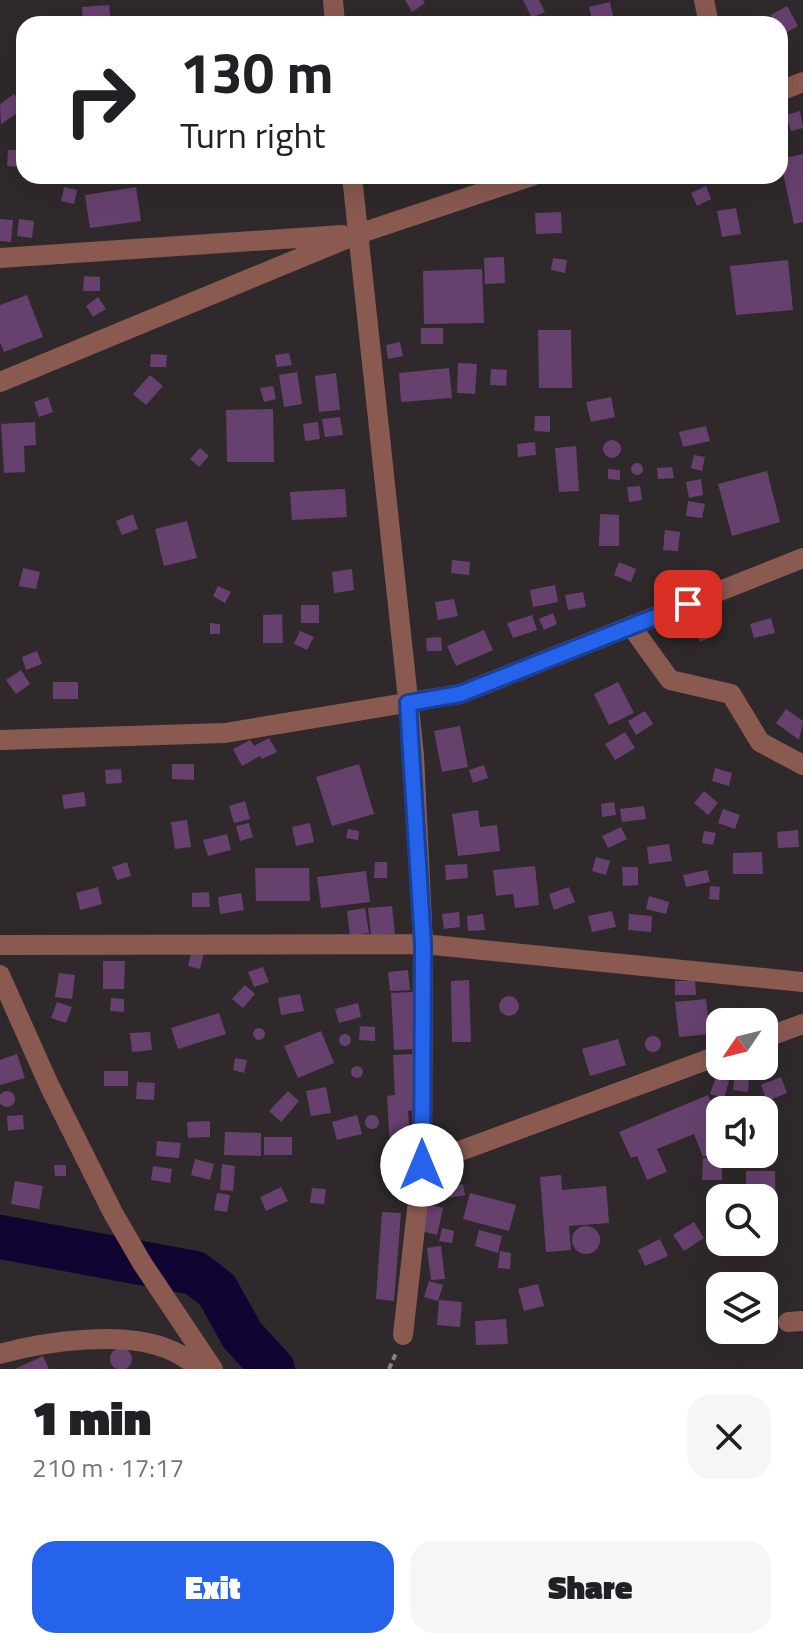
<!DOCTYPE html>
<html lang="en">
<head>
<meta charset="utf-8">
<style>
  :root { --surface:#fff; --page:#f6f6f6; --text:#202124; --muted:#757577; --accent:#2563eb }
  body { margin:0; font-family:"Titillium Web",sans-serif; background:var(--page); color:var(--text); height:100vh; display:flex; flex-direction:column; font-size:30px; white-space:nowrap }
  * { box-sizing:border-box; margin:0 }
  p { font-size:26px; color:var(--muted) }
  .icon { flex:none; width:44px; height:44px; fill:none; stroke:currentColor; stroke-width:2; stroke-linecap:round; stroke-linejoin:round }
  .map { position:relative; height:1369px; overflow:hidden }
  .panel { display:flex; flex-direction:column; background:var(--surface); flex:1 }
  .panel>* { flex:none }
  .top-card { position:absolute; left:16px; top:16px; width:772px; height:168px; border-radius:24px; box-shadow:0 8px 32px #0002; background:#fff; color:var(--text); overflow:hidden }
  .needle { width:52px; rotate:235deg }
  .fabs { position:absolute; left:706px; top:1008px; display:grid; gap:16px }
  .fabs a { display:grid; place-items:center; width:72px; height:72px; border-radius:16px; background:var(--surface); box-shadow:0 8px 32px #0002; font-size:40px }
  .pin { position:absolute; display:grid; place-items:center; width:68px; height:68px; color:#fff; margin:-34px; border-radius:16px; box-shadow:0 4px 12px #0006 }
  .me { position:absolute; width:88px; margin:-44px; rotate:0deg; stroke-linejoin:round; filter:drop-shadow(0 0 6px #0008) }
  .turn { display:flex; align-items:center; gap:28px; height:168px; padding:0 32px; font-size:36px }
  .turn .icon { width:104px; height:104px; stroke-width:2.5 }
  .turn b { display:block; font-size:56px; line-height:68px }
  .round { display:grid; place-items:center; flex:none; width:84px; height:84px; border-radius:24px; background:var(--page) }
  .headline { display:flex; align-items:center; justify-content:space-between; height:136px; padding:0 32px }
  h1 { font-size:48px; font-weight:800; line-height:60px }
  .action { display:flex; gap:16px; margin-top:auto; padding:16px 32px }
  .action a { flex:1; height:92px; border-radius:24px; background:var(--accent); color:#fff; font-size:32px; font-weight:800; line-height:92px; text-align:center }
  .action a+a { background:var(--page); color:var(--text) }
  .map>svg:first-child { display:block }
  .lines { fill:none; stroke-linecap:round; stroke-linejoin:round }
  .river { stroke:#100432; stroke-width:44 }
  .building { fill:#67416e }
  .path { stroke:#878283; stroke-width:4; stroke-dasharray:6 4; stroke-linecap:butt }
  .minor { stroke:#8a5a51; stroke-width:20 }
  .route-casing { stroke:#184099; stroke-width:20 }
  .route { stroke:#2563eb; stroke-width:14 }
</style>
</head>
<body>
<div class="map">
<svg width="803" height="1369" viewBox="0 0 803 1369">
  <rect width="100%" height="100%" fill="#2f292b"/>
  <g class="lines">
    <!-- river -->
    <path class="river" d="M0,1237L195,1273L217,1290L242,1335L273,1369"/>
  </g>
  <!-- building -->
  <path class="building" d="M405,0H423L425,3L412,12Z
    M523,0H539L545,12L532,18Z
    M610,2L613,16L592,20L589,7Z
    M109,5L111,23L83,24L82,7Z
    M787,6L798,26L782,35L780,24H776L771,15Z
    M14,94L24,109L1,124L0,104Z
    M800,111L803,128L791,131L786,115Z
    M8,150H22L21,167L7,166Z
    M803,154V222L794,224L780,159Z
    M706,186L711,199L697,206L691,193Z
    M64,187L77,190L74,204L61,201Z
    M136,187L141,221L90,228L85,195Z
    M736,208L741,234L722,237L717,211Z
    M561,212L562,233L536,234L535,213Z
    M0,219L13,220L11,242L0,241Z
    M19,219L34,221L32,238L17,236Z
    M504,257L505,283L485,284L484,258Z
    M553,258L567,260L565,273L551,270Z
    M788,260L793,310L736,315L730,266Z
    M482,269L484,323L424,324L423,271Z
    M84,276L100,277V291H83Z
    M27,295L43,337L4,352L0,342V305Z
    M98,297L106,309L93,317L86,306Z
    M421,328H443V344H421Z
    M538,330H571L572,388H539Z
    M400,342L403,356L388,359L386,345Z
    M289,353L292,365L277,367L275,355Z
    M151,354L167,355L166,367H150Z
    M458,363L477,364L475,394L457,393Z
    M449,368L452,398L401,402L399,373Z
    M491,369L507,370L506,386L490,385Z
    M297,372L302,404L284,407L279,375Z
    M336,373L340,410L319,412L315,376Z
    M150,375L163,386L146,405L133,394Z
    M273,386L276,399L264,402L260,388Z
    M48,397L53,412L39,417L34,402Z
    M611,397L615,417L591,422L586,402Z
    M273,409L274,462H227L226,410Z
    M535,416H550V432L534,431Z
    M340,417L343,435L325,437L322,419Z
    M35,422L36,445L24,446L25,472L4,473L1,424Z
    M318,422L320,439L305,441L303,424Z
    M706,426L710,441L683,447L679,432Z
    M603 449a9 9 0 1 1 18 0a9 9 0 1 1-18 0Z
    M535,442L536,455L518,457L517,444Z
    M576,446L579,491L559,492L555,448Z
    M200,448L209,456L199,467L190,459Z
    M694,455L705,457L702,471L691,468Z
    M631 469a6 6 0 1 1 12 0a6 6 0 1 1-12 0Z
    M672,467L674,478L658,479L657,468Z
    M608,469L620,470V480L608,479Z
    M767,471L780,522L732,536L718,484Z
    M701,479L703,495L689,498L686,482Z
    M640,486L642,500L629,502L627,487Z
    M345,489L347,517L292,520L290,492Z
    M688,501L705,504L702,518L686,516Z
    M133,514L138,529L122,535L116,521Z
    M600,514L619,515V546H599Z
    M187,521L197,558L164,566L155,529Z
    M665,530L680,532L678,551L663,550Z
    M452,560L470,562L469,575L451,573Z
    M619,562L636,569L631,582L614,575Z
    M23,568L40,572L36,589L19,586Z
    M352,569L354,590L334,593L332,572Z
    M555,585L558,602L533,607L530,590Z
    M218,586L231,592L225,603L213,596Z
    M583,592L586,607L568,610L565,595Z
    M454,599L458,616L438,620L435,602Z
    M301,605H319V623H301Z
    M553,613L557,624L544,630L539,619Z
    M282,614L283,643H263V615Z
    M532,615L537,630L513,638L507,623Z
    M771,618L775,633L754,638L750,624Z
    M706,622L712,637L700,642L694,627Z
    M210,623L220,624V634H210Z
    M484,630L493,650L456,666L447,646Z
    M300,631L314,637L307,650L294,644Z
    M441,637L442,651H427L426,638Z
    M37,651L42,664L26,670L22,657Z
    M21,670L30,684L16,694L6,680Z
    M53,682H78V699H53Z
    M618,682L634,713L609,725L594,694Z
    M786,709L803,721L799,740L776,723Z
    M645,711L653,724L636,735L628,721Z
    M460,726L468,767L442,772L434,731Z
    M625,732L635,748L615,760L605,744Z
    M269,738L277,752L262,759L260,756L242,766L233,749L250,740L254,746Z
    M172,764H194V780L172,779Z
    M359,764L374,814L332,826L316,777Z
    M484,765L488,778L473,783L469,770Z
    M715,768L732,773L729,786L712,781Z
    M121,769L122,783L106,784L105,770Z
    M704,791L718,803L708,815L694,803Z
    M84,792L86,806L64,809L62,795Z
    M245,801L250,819L234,823L229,806Z
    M614,802L616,815L602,817L601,804Z
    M644,806L646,819L622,822L620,809Z
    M723,809L740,815L735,829L718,823Z
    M478,810L480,827L497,825L500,851L458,856L452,814Z
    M187,820L191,847L175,849L171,822Z
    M249,823L253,837L240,841L236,826Z
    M310,823L314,842L296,846L292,827Z
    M621,827L627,839L608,848L602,836Z
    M348,829L359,831L358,840L346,838Z
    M798,830L799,847L778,848L777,832Z
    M704,831L716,833L713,845L702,843Z
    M227,834L231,850L208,856L203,840Z
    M669,844L672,861L649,864L647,847Z
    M762,852L763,874H733V853Z
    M596,857L610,861L606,875L592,871Z
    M127,862L131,876L117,880L112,867Z
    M375,862H387V878H374Z
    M467,864L468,878L446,880L445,865Z
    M535,866L539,905L515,908L513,894L496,896L493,870Z
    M622,867H638V885L623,886Z
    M255,868H309L310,901H256Z
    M707,870L710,882L686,887L683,875Z
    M366,871L370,902L321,908L317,877Z
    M710,886L720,887L719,900L709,899Z
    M98,887L102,904L80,910L76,893Z
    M569,887L575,902L554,910L549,894Z
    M209,892L210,907H192V893Z
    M241,893L244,910L220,914L218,897Z
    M649,896L669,902L666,914L646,909Z
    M392,906L395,934L371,935L368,908Z
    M365,908L369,933L350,936L347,911Z
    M612,911L616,927L592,932L588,916Z
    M459,912L460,927L444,929L442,914Z
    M483,914L485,930L468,931L467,916Z
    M629,914L652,916L651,932L628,930Z
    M192,950L204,953L200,969L188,966Z
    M103,961H125L124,989H103Z
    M263,967L269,982L254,987L248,972Z
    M408,970L410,990L390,991L388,972Z
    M59,973L75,975L72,999L55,997Z
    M469,980L471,1042H452L451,981Z
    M675,981H695L696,995H675Z
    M245,985L255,994L243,1008L232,999Z
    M413,992L416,1049L394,1050L391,993Z
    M300,994L304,1011L281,1015L278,998Z
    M499 1006a10 10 0 1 1 20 0a10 10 0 1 1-20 0Z
    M111,998L124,999V1012L110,1011Z
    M706,999L710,1034L679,1037L675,1002Z
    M57,1002L72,1007L66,1023L51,1018Z
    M358,1003L361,1017L339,1023L335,1009Z
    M219,1013L226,1034L178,1049L171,1028Z
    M360,1026L375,1027V1041L359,1040Z
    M253 1034a6 6 0 1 1 12 0a6 6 0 1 1-12 0Z
    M321,1031L334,1063L298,1078L284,1046Z
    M150,1032L152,1050L132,1052L130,1033Z
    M339 1040a6 6 0 1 1 12 0a6 6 0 1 1-12 0Z
    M645 1044a8 8 0 1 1 16 0a8 8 0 1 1-16 0Z
    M618,1039L626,1065L590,1076L582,1049Z
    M17,1054L25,1078L0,1085V1060Z
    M413,1054L417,1110L408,1111L412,1163L391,1164L387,1096L395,1095L393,1055Z
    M235,1058L247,1060L244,1073L233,1070Z
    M351 1072a6 6 0 1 1 12 0a6 6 0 1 1-12 0Z
    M104,1071H128V1086H104Z
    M735,1072L749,1074L748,1092L733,1090Z
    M716,1077L729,1081L724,1098L710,1094Z
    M781,1077L787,1093L767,1101L761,1085Z
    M137,1082L155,1083L154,1100L136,1099Z
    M326,1087L331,1113L311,1116L306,1091Z
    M288,1091L299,1101L281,1122L269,1111Z
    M-1 1099a8 8 0 1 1 16 0a8 8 0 1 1-16 0Z
    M708,1095L718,1118L710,1121L720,1150L703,1157L694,1134L657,1149L667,1172L647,1180L637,1156L631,1158L619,1132Z
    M23,1115L24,1129L8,1131L7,1116Z
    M357,1115L362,1134L337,1140L332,1122Z
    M365 1122a7 7 0 1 1 14 0a7 7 0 1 1-14 0Z
    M210,1121V1137L188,1138L187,1122Z
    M225,1132L261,1133V1156L224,1155Z
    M774,1135L778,1154L745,1160L743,1154H764V1137Z
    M264,1137H292V1155H264Z
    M157,1141L181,1143L179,1158L156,1156Z
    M703,1158L722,1159V1180H702Z
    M195,1159L214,1164L210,1180L191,1175Z
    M222,1164L235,1166L233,1191L220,1190Z
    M54,1165H66V1176H55Z
    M153,1166L172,1169L170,1183L151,1180Z
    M746,1171H775L776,1236H764V1198H746Z
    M561,1175L562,1190L606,1186L609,1223L569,1226L571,1250L546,1252L540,1177Z
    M15,1181L43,1186L39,1209L11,1204Z
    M463,1184L465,1195L431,1201L429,1190Z
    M281,1187L288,1201L266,1211L260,1197Z
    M312,1188L326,1189L324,1204L310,1203Z
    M217,1193L230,1195L227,1212L214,1210Z
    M470,1193L516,1205L509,1231L463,1219Z
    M427,1204L443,1208L437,1235L421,1231Z
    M382,1212L401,1213L394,1301L376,1299Z
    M694,1222L704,1238L684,1251L673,1235Z
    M572 1240a14 14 0 1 1 28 0a14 14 0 1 1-28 0Z
    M442,1228L454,1231L452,1243L439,1241Z
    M479,1230L502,1236L498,1253L475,1246Z
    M660,1239L668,1256L645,1266L638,1250Z
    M441,1246L445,1279L431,1280L427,1248Z
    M500,1251L511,1253L510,1269L498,1268Z
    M429,1281L443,1285L438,1301L424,1297Z
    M538,1284L544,1306L524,1311L518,1289Z
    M439,1300L462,1302L460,1327L437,1325Z
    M506,1319L508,1344L476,1345L475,1321Z
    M110 1359a11 11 0 1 1 22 0a11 11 0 1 1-22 0Z
    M43,1356L49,1369H15Z"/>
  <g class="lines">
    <!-- path -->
    <path class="path" d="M389,1369L396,1353"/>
    <!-- minor -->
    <path class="minor" d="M333,0L335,24
      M704,0L709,24
      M780,91L803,82
      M352,176L414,755L423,944L422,1165L403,1335
      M0,258L342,235
      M0,382L358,234L532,176
      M631,626L670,680L731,694L760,742L803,765
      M0,740L225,733L460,694L803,558
      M0,945L423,944L803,982
      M0,975L49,1085L113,1213L142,1263L213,1369
      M764,1038L803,1024
      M422,1165L720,1055
      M788,1322L803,1321
      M0,1354C46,1341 126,1330 170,1350C181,1354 192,1363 202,1369"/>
  </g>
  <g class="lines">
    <defs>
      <path id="route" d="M422,1165L423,944L408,703L460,694L688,604"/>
    </defs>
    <!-- route casing -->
    <use href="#route" class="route-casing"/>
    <!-- route -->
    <use href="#route" class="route"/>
  </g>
</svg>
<div class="fabs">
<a><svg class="needle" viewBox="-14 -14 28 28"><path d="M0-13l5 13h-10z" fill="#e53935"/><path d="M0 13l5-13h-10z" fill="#757577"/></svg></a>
<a><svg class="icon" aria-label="sound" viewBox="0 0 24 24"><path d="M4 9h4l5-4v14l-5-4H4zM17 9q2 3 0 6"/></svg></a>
<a><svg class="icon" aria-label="search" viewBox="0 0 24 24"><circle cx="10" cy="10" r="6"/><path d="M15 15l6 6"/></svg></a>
<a><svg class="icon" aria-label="layers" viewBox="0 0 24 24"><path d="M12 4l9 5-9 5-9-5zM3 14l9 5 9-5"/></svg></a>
</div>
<div class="pin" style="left:688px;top:604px;background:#d93025"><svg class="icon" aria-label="arrive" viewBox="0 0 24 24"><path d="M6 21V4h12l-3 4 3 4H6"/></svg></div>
<svg class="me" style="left:422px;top:1165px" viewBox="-20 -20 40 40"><circle r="19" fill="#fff"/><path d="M0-13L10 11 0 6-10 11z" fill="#2563eb"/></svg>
<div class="top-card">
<div class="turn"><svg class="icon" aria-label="right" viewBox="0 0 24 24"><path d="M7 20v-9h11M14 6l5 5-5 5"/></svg><div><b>130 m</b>Turn right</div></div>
</div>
</div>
<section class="panel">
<div class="headline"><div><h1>1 min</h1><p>210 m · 17:17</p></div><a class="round"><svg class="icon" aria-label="close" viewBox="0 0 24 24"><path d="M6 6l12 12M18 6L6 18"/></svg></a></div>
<div class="action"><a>Exit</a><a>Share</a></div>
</section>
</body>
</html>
